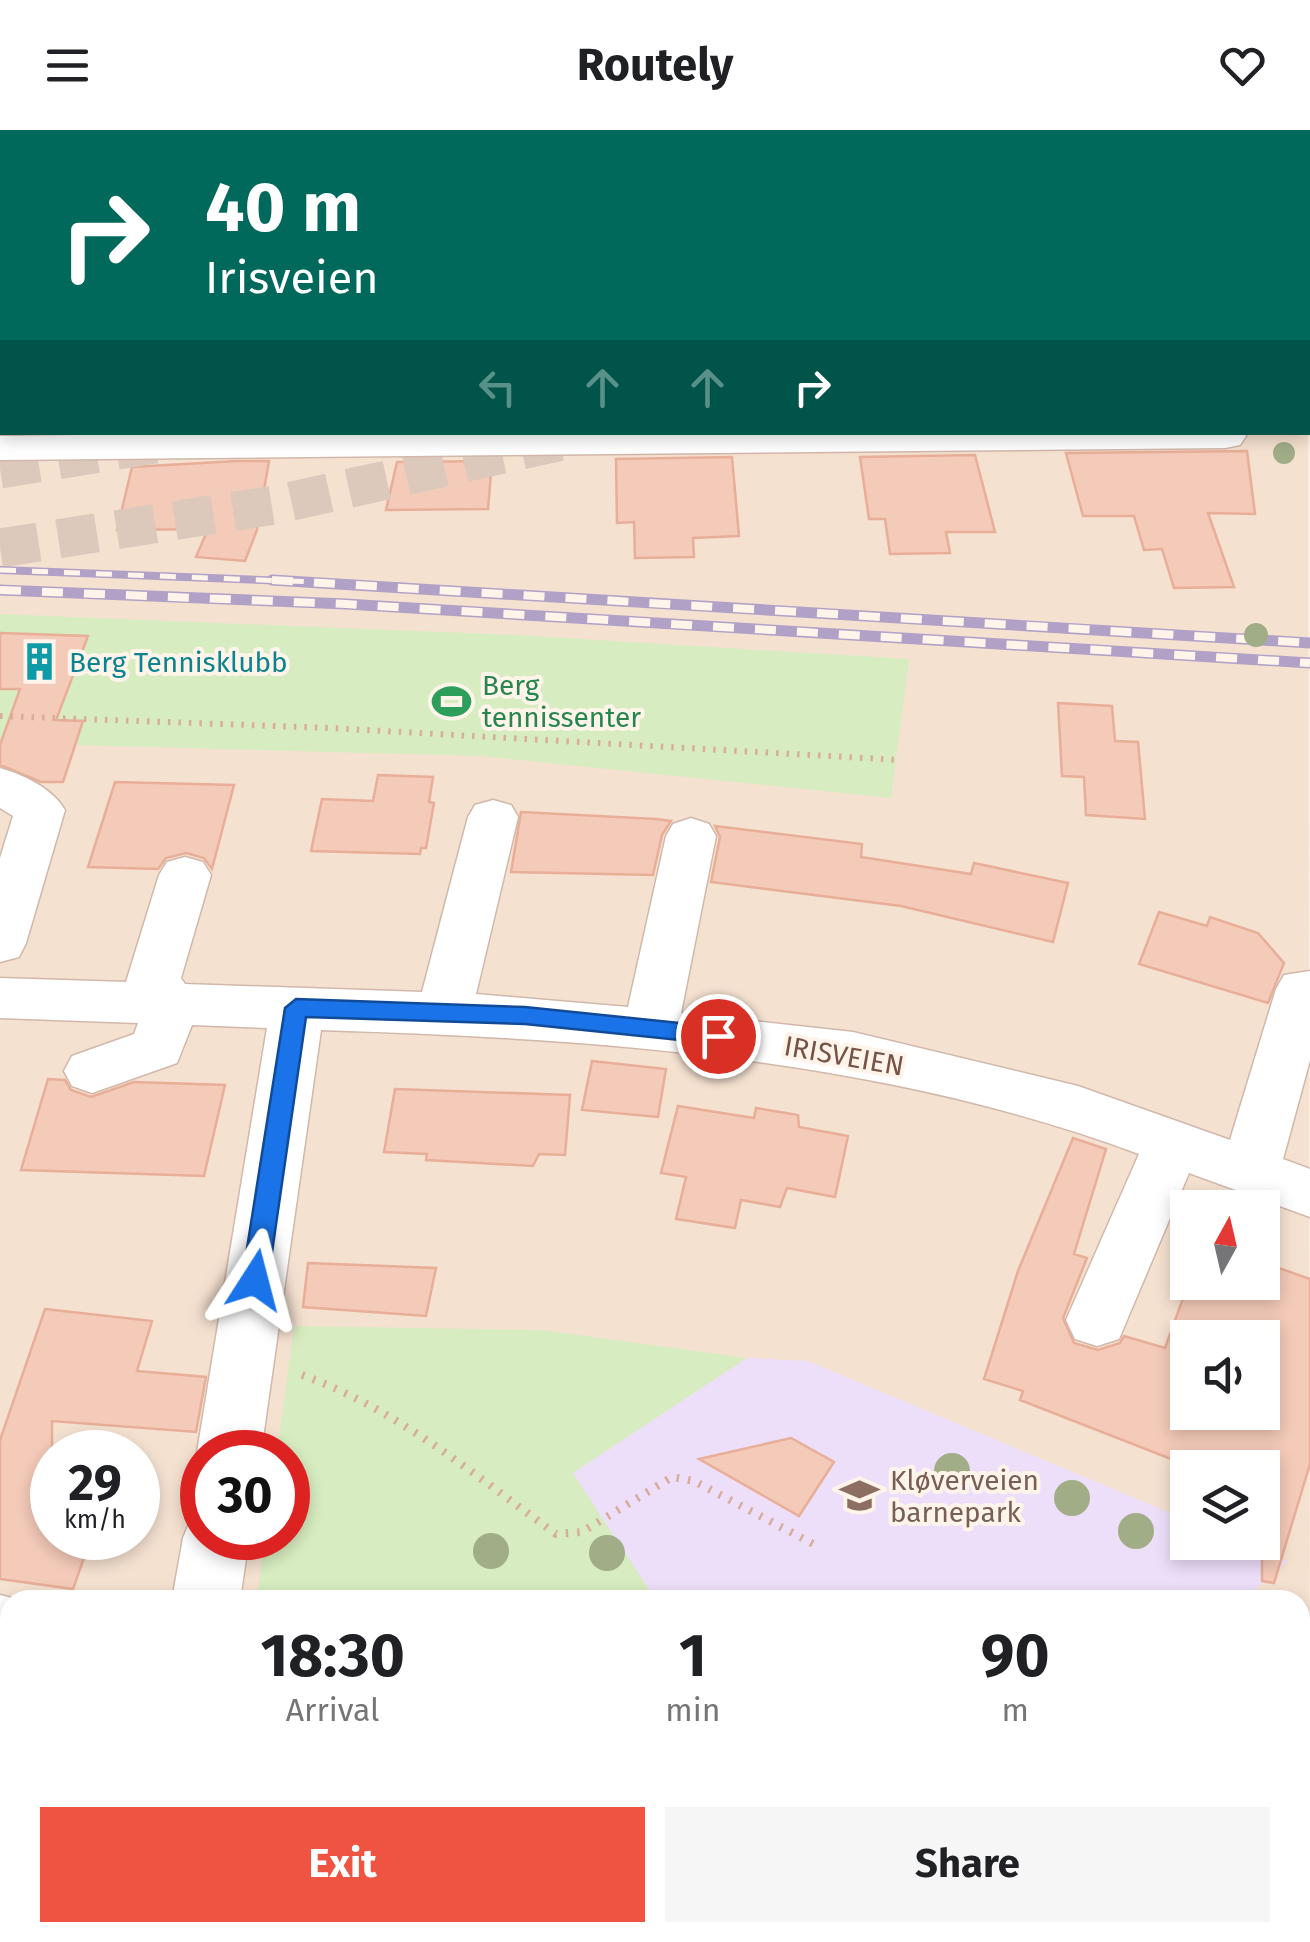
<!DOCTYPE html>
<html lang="en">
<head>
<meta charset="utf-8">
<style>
  :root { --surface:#fff; --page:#f6f6f6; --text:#202124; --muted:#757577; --accent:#ee5441 }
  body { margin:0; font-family:"Fira Sans",sans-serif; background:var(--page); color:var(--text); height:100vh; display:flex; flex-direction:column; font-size:38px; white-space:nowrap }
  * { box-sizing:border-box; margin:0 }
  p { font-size:32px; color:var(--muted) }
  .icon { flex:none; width:55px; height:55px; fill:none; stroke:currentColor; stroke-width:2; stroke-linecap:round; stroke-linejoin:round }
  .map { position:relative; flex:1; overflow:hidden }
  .details { position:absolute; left:0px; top:1460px; width:1310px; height:352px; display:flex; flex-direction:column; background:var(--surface); border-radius:30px 30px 0 0; box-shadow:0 5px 15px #0003 }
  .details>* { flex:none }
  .guide { position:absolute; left:0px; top:0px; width:1310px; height:305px; box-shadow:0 5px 15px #0003; background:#00695c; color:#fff; overflow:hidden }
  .needle { width:65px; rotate:8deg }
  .fabs { position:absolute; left:1170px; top:1060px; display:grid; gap:20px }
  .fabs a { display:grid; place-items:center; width:110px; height:110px; border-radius:0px; background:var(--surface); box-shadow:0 5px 15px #0003; font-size:50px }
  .speed { position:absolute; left:30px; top:1300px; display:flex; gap:20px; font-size:50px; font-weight:700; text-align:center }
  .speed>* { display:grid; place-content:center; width:130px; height:130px; border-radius:50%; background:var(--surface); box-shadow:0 5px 15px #0003; line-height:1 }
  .speed small { font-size:25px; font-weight:400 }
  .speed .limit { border:15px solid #d22; background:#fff; color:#111 }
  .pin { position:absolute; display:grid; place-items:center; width:85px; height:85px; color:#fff; margin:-42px; border:5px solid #fff; border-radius:50%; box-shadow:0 2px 10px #0007 }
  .me { position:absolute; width:110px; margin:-55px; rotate:9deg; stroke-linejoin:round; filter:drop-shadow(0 0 8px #0008) }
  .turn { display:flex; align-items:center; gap:35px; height:210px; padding:0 40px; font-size:45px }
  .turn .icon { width:130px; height:130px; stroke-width:2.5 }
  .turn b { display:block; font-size:70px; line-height:85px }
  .lanes { display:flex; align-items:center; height:95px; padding:0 40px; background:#0003; justify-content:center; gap:50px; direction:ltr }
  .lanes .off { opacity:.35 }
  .eta { display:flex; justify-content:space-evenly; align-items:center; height:170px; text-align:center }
  .eta b { font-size:60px; font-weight:700; line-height:70px }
  .cta { display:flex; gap:20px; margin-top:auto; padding:20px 40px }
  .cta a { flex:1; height:115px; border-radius:0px; background:var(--accent); color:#fff; font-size:40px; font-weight:700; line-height:115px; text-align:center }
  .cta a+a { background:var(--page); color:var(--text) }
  header { display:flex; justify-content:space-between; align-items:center; height:130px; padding:0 40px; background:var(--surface); font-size:45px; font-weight:700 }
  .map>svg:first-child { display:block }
  .residential { fill:#f5e1d0; fill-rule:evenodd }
  .education { fill:#eddffa }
  .green { fill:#d7ecc0 }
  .building { fill:#f4cab9; stroke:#e8ae98; stroke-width:2.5; fill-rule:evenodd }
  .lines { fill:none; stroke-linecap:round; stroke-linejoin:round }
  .highway-tunnel { stroke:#dcc9bc; stroke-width:39; stroke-dasharray:39 20; stroke-linecap:butt }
  .minor-casing { stroke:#d1b8ab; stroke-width:3 }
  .major-casing { stroke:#d9cfcb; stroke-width:3 }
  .path-far1 { stroke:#d9ad9c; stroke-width:6; stroke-dasharray:2.5 8; stroke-linecap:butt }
  .path { stroke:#d9ad9c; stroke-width:8; stroke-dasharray:2.5 9; stroke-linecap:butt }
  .minor { fill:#fff; fill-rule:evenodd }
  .major { fill:#ffcd98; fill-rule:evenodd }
  .rail-far1-casing { stroke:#b1a1c7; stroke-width:8 }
  .rail-casing { stroke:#b1a1c7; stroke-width:11 }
  .rail-far1 { stroke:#fff4ea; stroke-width:5; stroke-dasharray:16; stroke-linecap:butt }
  .rail { stroke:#fff4ea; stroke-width:8; stroke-dasharray:21; stroke-linecap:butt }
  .tree { fill:#a0ad87 }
  .route { fill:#1a73e8; stroke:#114b97; stroke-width:2.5 }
  .labels { text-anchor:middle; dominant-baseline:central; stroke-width:8; stroke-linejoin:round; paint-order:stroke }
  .culture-label { font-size:28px; fill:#0d838f; stroke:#fff4ea; text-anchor:start }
  .leisure-label { font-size:28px; fill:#27864d; stroke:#fff4ea; text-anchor:start }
  .street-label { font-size:28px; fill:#775347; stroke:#fff4ea }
  .education-label { font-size:28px; fill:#785e54; stroke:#fff4ea; text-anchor:start }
</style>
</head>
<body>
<header><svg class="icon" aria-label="menu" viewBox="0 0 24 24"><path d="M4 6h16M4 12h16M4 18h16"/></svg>Routely<svg class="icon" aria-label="heart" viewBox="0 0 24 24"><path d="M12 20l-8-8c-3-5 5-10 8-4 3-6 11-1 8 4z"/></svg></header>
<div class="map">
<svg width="1310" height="1812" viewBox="0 0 1310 1812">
  <rect width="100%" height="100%" fill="#fdf0e3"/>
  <!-- residential -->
  <path class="residential" d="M0,0H1310V106L1308,2H2L0,128Z
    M1308,168L1310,1812H0V197L2,302H1308ZM1188,1078H1262V1152H1188ZM1188,1208H1262V1282H1188ZM52,1322H138V1408H52ZM202,1322H288V1408H202ZM1188,1338H1262V1412H1188ZM10,1470H1300V1802H10Z"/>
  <!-- education -->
  <path class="education" d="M747,1228L808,1231L1187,1390L1188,1412L1242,1413L1287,1431L1243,1470H656L572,1343Z"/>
  <!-- green -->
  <path class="green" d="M0,484L516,505L909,529L891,668L480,626L0,613Z
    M294,1196L542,1200L747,1228L573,1343L656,1470H257L265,1408H288V1322H277Z
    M211,1803V1802L871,1803L861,1812H210Z"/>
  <!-- building -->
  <path class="building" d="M1247,321L1255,384L1208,383L1234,457L1174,458L1162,419L1144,420L1134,386H1083L1066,323Z
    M975,325L995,402H946L950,423L890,424L885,389H869L860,327Z
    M732,327L739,406L693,408L694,427L635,428L634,392L617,393L616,329Z
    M237,331H269L257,400L245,431L196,427L208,399L117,400L132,337Z
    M492,331L488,379L386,380L397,332Z
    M0,503L88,506L56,590L83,591L63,652H41L0,635V615L20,559H0Z
    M1058,573L1112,576L1115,611L1138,612L1145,689L1086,685L1084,647L1062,646Z
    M378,645L433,647L429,672L434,673L426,718H421L420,724L311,721L322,669L373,671Z
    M115,652L234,655L212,739L204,728L186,723L166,728L158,739L88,737Z
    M521,682L656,689L671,691L662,705L653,745L511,742Z
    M715,696L862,714L861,727L971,744L974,733L1068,753L1053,812L901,776L711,752L720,707Z
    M1159,782L1207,796L1210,787L1258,803L1284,833L1268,873L1139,834Z
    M592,931L666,939L658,987L582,980Z
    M48,949L65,950L71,960L91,967L134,952L225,955L204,1046L21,1040Z
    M395,959L570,965L565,1025L539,1024L533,1036L426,1030L427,1024L384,1022Z
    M678,976L754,988L756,978L798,985L799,997L848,1006L835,1067L787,1058L780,1077L741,1070L735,1098L676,1089L686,1047L661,1043Z
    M1073,1008L1106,1019L1074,1124L1087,1128L1063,1188L1074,1213L1098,1220L1120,1213L1124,1206L1165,1218L1189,1152H1262V1132L1310,1149V1334L1274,1453L1262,1451V1338H1194L1020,1270L1023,1261L984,1249L1018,1141ZM1188,1208H1262V1282H1188Z
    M308,1133L436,1138L426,1186L303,1177Z
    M45,1179L152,1191L137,1241L206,1247L196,1302L52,1291V1408H91L73,1459L0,1449V1310Z
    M791,1308L834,1332L799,1386L699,1329Z"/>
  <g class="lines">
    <!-- highway-tunnel -->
    <path class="highway-tunnel" d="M0,339L230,302
      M0,418L274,375L571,309"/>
    <defs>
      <path id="minor" d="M1188,0H1225L1226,2H1190Z
        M1308,29H1310V50H1308Z
        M317,302H1243L1246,306L1240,315L1225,318L0,330V306Z
        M0,638C24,645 52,658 65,680L26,813L19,827L0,832V728L13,686L0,678Z
        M493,670L511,675L518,687L476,864L628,877L666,706L673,694L691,688L709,694L716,706L681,883L853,902L1078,956L1230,1010L1276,859L1284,845L1310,841V930L1283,1029L1310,1039V1087L1189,1043L1119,1209L1097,1216L1075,1209L1066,1190L1139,1024C879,927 597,909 321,900L261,1322H202V1335L197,1322L267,898L192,895L177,933L92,963L72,956L64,941L72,926L134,904L138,893L0,888V848L126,852L159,745L167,732L185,727L203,732L211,745L181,848L185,854L422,862L468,687L475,675Z
        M202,1382V1408H249L240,1470H172L183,1408L192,1386Z
        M0,1465L20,1470H10V1532L0,1531Z
        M1300,1705L1310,1709V1788L1300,1784Z
        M113,1802H189L188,1812H112Z"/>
      <path id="major" d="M1308,107H1310V129H1308Z
        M0,134H2V156H0Z"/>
    </defs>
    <!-- minor casing -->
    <use href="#minor" class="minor-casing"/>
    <!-- major casing -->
    <use href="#major" class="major-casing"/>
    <!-- path-far1 -->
    <path class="path-far1" d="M0,586L330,598L900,630"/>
    <!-- path -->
    <path class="path" d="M302,1245C399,1280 474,1345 556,1404L582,1402L672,1347L694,1351L819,1417"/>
    <!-- minor -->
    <use href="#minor" class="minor"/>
    <!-- major -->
    <use href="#major" class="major"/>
    <defs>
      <path id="rail-far1" d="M0,440L314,452"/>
      <path id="rail" d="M272,450L1310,513
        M0,460L346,474L1310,533"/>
    </defs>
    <!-- rail-far1 casing -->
    <use href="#rail-far1" class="rail-far1-casing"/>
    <!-- rail casing -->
    <use href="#rail" class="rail-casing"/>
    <!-- rail-far1 -->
    <use href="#rail-far1" class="rail-far1"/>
    <!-- rail -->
    <use href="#rail" class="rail"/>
  </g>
  <!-- trees -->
  <g class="tree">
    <circle cx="1284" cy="323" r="11"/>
    <circle cx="1256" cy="505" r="12"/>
    <circle cx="952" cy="1341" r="18"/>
    <circle cx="1072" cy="1368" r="18"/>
    <circle cx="1136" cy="1401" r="18"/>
    <circle cx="491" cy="1421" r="18"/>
    <circle cx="607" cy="1423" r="18"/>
  </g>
  <!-- route -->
  <path class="route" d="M296,869L525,877L718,897L730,906L718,914L525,894L306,887L268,1150L255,1160L242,1150L285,878Z"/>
  <!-- icons -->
  <defs>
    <symbol id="building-bare" viewBox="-9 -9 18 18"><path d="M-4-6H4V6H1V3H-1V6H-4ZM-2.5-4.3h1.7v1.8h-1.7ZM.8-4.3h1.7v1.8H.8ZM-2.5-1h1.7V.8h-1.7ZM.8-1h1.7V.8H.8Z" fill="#0f9aa8" stroke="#fff4ea" stroke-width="2.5" paint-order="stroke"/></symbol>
    <symbol id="stadium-bare" viewBox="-9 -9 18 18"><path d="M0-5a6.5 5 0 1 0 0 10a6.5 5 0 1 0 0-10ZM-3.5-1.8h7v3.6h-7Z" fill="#2e9e5b" stroke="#fff4ea" stroke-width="2.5" paint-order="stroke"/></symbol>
    <symbol id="school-bare" viewBox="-9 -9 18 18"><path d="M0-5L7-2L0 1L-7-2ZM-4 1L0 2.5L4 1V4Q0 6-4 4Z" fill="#8d6e63" stroke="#fff4ea" stroke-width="2.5" paint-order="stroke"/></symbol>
  </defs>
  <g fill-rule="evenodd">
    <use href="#building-bare" x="12" y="504" width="55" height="55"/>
    <use href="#stadium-bare" x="424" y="544" width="55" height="55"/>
    <use href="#school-bare" x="832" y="1338" width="55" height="55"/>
  </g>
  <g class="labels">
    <!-- culture labels -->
    <g class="culture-label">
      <text x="69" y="532">Berg Tennisklubb</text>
    </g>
    <!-- leisure labels -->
    <g class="leisure-label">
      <text x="482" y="555">Berg<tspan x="482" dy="32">tennissenter</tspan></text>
    </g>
    <!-- street labels -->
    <g class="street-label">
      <text transform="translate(844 926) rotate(10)">IRISVEIEN</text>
    </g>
    <!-- education labels -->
    <g class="education-label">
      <text x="890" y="1350">Kløverveien<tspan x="890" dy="32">barnepark</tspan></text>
    </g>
  </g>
</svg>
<div class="fabs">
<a><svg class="needle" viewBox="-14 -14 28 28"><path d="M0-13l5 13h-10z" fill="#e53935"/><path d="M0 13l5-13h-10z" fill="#757577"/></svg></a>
<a><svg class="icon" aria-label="sound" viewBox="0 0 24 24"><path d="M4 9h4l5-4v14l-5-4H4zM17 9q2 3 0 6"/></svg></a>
<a><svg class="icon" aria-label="layers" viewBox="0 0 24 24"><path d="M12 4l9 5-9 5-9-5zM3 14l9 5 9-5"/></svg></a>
</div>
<div class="speed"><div>29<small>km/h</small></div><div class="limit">30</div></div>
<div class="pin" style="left:718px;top:906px;background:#d93025"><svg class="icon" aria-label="arrive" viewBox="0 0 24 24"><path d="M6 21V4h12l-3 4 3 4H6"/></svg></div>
<svg class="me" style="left:255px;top:1150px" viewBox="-20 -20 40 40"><path d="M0-17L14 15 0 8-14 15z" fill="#1a73e8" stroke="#fff" stroke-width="4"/></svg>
<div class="guide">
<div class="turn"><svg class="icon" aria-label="right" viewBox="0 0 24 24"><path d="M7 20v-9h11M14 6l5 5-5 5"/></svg><div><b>40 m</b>Irisveien</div></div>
<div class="lanes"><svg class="icon off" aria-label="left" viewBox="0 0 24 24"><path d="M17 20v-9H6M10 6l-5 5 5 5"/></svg><svg class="icon off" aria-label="ahead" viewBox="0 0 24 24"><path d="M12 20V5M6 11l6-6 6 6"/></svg><svg class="icon off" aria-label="ahead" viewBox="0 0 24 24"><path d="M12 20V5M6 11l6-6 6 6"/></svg><svg class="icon" aria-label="right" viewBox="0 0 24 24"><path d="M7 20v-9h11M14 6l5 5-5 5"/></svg></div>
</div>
<section class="details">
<div class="eta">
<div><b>18:30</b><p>Arrival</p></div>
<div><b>1</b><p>min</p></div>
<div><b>90</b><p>m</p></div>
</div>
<div class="cta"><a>Exit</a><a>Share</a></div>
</section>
</div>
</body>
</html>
